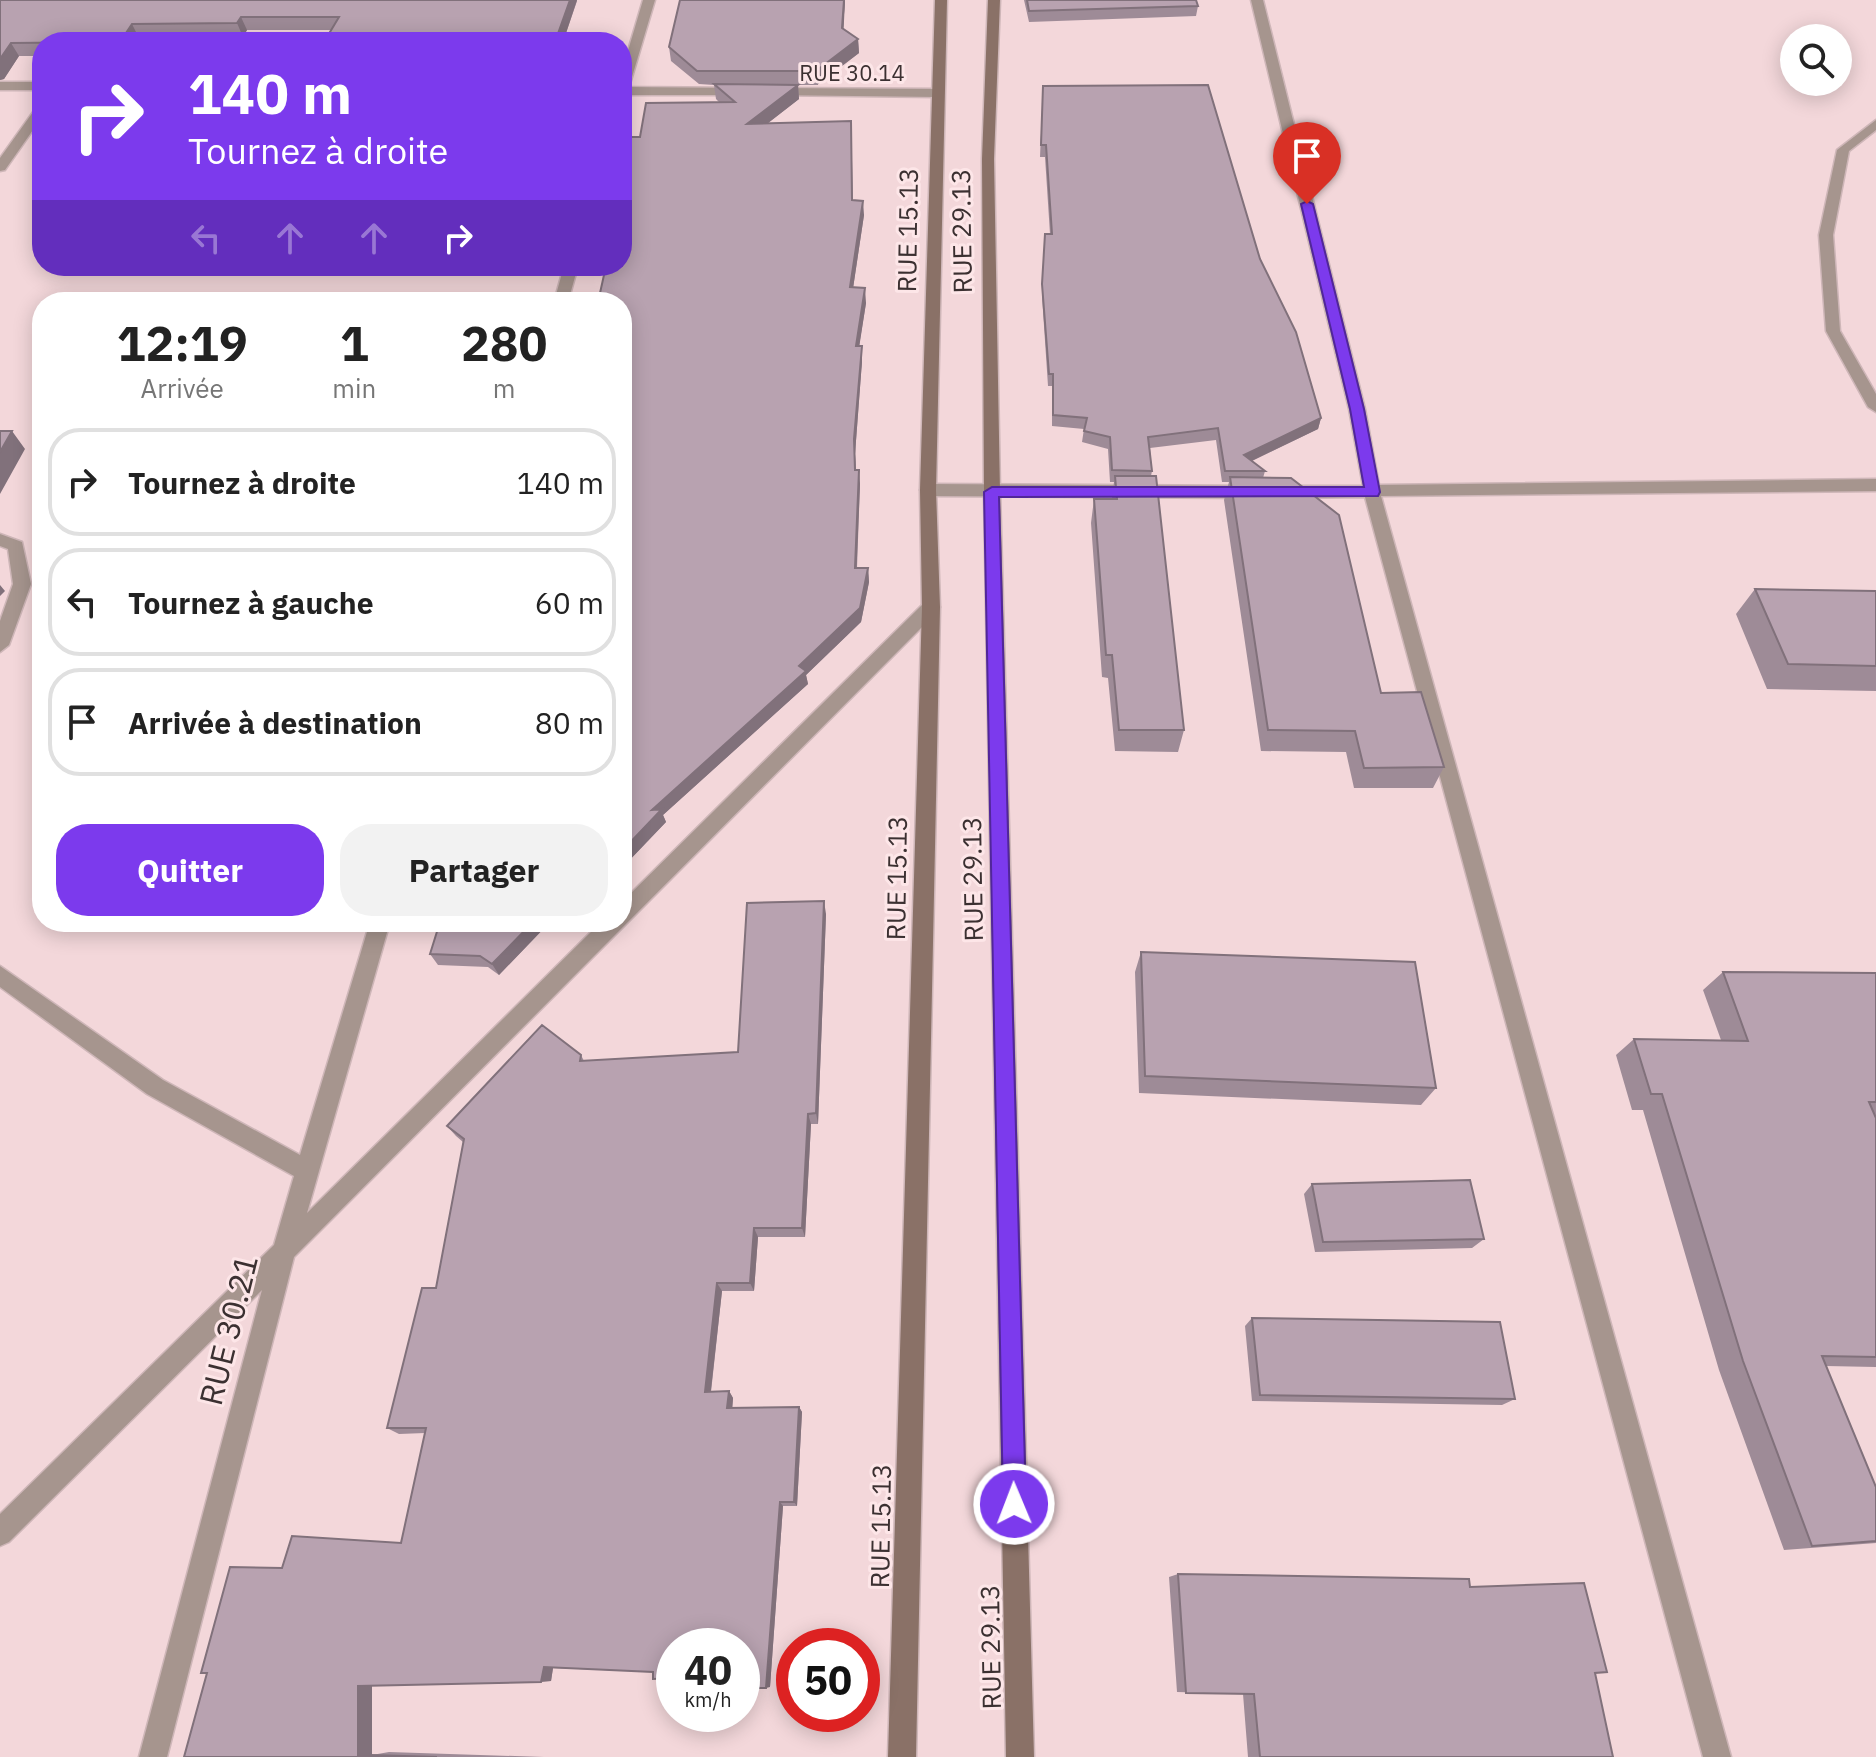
<!DOCTYPE html>
<html lang="fr">
<head>
<meta charset="utf-8">
<style>
  :root { --surface:#fff; --page:#f2f2f2; --text:#222; --muted:#767676; --line:#e0e0e0; --accent:#7c3aed }
  body { margin:0; font-family:"IBM Plex Sans",sans-serif; background:var(--page); color:var(--text); height:100vh; display:flex; flex-direction:column; font-size:30px; white-space:nowrap }
  * { box-sizing:border-box; margin:0 }
  p { font-size:26px; color:var(--muted) }
  .icon { flex:none; width:44px; height:44px; fill:none; stroke:currentColor; stroke-width:2; stroke-linecap:round; stroke-linejoin:round }
  .map { position:relative; flex:1; overflow:hidden }
  .side { position:absolute; left:32px; top:292px; width:600px; height:640px; display:flex; flex-direction:column; background:var(--surface); border-radius:32px; box-shadow:0 4px 20px #0003 }
  .side>* { flex:none }
  .hud { position:absolute; left:32px; top:32px; width:600px; height:244px; border-radius:32px; box-shadow:0 4px 20px #0003; background:#7c3aed; color:#fff; overflow:hidden }
  .tools { position:absolute; left:1780px; top:24px; display:grid; gap:16px }
  .tools a { display:grid; place-items:center; width:72px; height:72px; border-radius:50%; background:var(--surface); box-shadow:0 4px 20px #0003; font-size:40px }
  .speed { position:absolute; left:656px; top:1628px; display:flex; gap:16px; font-size:40px; font-weight:700; text-align:center }
  .speed>* { display:grid; place-content:center; width:104px; height:104px; border-radius:50%; background:var(--surface); box-shadow:0 4px 20px #0003; line-height:1 }
  .speed small { font-size:20px; font-weight:400 }
  .speed .limit { border:12px solid #d22; background:#fff; color:#111 }
  .pin { position:absolute; display:grid; place-items:center; width:68px; height:68px; color:#fff; margin:-82px -34px; border-radius:50% 50% 50% 0; rotate:-45deg; box-shadow:0 0 8px #0007 }
  .pin .icon { rotate:45deg }
  .me { position:absolute; width:88px; margin:-44px; rotate:359deg; stroke-linejoin:round; filter:drop-shadow(0 0 6px #0008) }
  .turn { display:flex; align-items:center; gap:28px; height:168px; padding:0 24px; font-size:36px }
  .turn .icon { width:104px; height:104px; stroke-width:2.5 }
  .turn b { display:block; font-size:56px; line-height:68px }
  .lanes { display:flex; align-items:center; height:76px; padding:0 24px; background:#0003; justify-content:center; gap:40px; direction:ltr }
  .lanes .off { opacity:.35 }
  .eta { display:flex; justify-content:space-evenly; align-items:center; height:136px; text-align:center }
  .eta b { font-size:48px; font-weight:700; line-height:56px }
  .action { display:flex; gap:16px; margin-top:auto; padding:16px 24px }
  .action a { flex:1; height:92px; border-radius:32px; background:var(--accent); color:#fff; font-size:32px; font-weight:700; line-height:92px; text-align:center }
  .action a+a { background:var(--page); color:var(--text) }
  ul { padding:0; list-style:none }
  li { display:flex; align-items:center; gap:24px; height:108px; margin:0 16px 12px; padding:0 8px; border:4px solid var(--line); border-radius:32px }
  li div { flex:1 }
  li b { display:block; font-size:30px }
  li em { font-style:normal }
  .map>svg:first-child { display:block }
  .lines { fill:none; stroke-linecap:round; stroke-linejoin:round }
  .pedestrian-casing { stroke:#ceb6b8; stroke-width:3 }
  .minor-casing { stroke:#ceb6b8; stroke-width:3 }
  .secondary-casing { stroke:#ceb6b8; stroke-width:3 }
  .pedestrian { fill:#a6958e; fill-rule:evenodd }
  .minor { fill:#a6958e; fill-rule:evenodd }
  .secondary { fill:#8a7167; fill-rule:evenodd }
  .wall { fill:#9e8b97 }
  .shaded-wall { fill:#81717b }
  .building { fill:#b8a2b0; stroke:#81717b; stroke-width:2 }
  .route { fill:#7c3aed; stroke:#51269a; stroke-width:2 }
  .labels { text-anchor:middle; dominant-baseline:central; stroke-width:6; stroke-linejoin:round; paint-order:stroke }
  .far-street-label { font-size:22px; fill:#3b3031; stroke:#fde6e8 }
  .street-label { font-size:26px; fill:#3b3031; stroke:#fde6e8 }
  .near-street-label { font-size:32px; fill:#3b3031; stroke:#fde6e8 }
</style>
</head>
<body>
<div class="map">
<svg width="1876" height="1757" viewBox="0 0 1876 1757">
  <rect width="100%" height="100%" fill="#f3d7da"/>
  <g class="lines">
    <defs>
      <path id="pedestrian" d="M1876,120V130L1849,151L1833,235L1840,331L1876,394V412L1868,407L1826,331L1819,235L1837,150Z"/>
      <path id="minor" d="M643,0H655L629,87L742,88L746,89V95H622V71Z
        M1251,0H1263L1365,409L1379,485L1876,479V491L1381,496L1731,1757H1703L1365,497L1284,498L1276,492L1284,486H1363L1349,409Z
        M0,82H42V90H0Z
        M774,88L937,89L943,93L937,97L770,95V89Z
        M42,104V117L5,170L0,171V158L38,105Z
        M564,266H578L568,302H554Z
        M928,484L1252,486L1260,492L1252,498L928,496L920,490Z
        M0,534L22,542L31,584L9,645L0,652V621L13,584L8,549L0,546Z
        M931,601L937,602L940,607L937,612L294,1257L167,1757H139L262,1290L9,1542L0,1546V1514L274,1245L294,1176L147,1094L0,987V966L163,1080L300,1155L370,922H390L307,1213L601,922H622V902L925,602Z"/>
      <path id="secondary" d="M935,0H947L936,490L940,607L916,1757H888L922,607L920,490Z
        M988,0H1000L994,159L1000,492L1034,1757H1006L984,492L982,159Z"/>
    </defs>
    <!-- pedestrian casing -->
    <use href="#pedestrian" class="pedestrian-casing"/>
    <!-- minor casing -->
    <use href="#minor" class="minor-casing"/>
    <!-- secondary casing -->
    <use href="#secondary" class="secondary-casing"/>
    <!-- pedestrian -->
    <use href="#pedestrian" class="pedestrian"/>
    <!-- minor -->
    <use href="#minor" class="minor"/>
    <!-- secondary -->
    <use href="#secondary" class="secondary"/>
  </g>
  <!-- wall -->
  <path class="wall" d="M0,0H577V1L563,42H324L331,30H247L243,37L139,38L136,42H42V56H19L4,79L0,80Z
    M845,0L843,29L858,39L859,53L817,85H798L799,99L768,123L851,121L853,200L864,215L853,288L866,303L859,346H862V361L855,454L856,470L860,484L857,568H868L869,582L861,622L806,675L808,684L663,815L666,822L622,868V302L640,137L719,102L716,99L714,85L699,84L671,61L669,47Z
    M1024,0H1196L1198,6L1196,16L1029,22Z
    M1043,86L1260,259L1321,418L1318,429L1252,461L1265,471L1263,478L1381,693L1444,767L1433,788H1354L1346,752L1261,751L1224,500L1229,482H1222L1216,440L1150,448L1152,471L1151,476L1184,730L1178,752L1115,751L1108,678L1102,677L1091,523L1094,499H1112L1114,482H1110L1108,449L1082,442L1084,429L1052,426V386H1048L1042,296L1045,234H1050L1045,157H1040Z
    M1755,589L1876,591V691L1767,689L1736,614Z
    M826,914L818,1124H811L805,1237H758L754,1291H722L711,1392L729,1391L733,1398L732,1408L799,1407L802,1412L797,1506H783L770,1687L742,1646L653,1672L553,1668L551,1681L372,1686V1755L389,1752L544,1757H184L282,1568L401,1543L425,1433L399,1434L387,1428L436,1288L463,1142L456,1136L447,1126L581,1055L584,1061L738,1052Z
    M440,922H550L499,975L488,967L438,965L430,954Z
    M1141,952L1436,1088L1421,1105L1139,1093L1135,972Z
    M1723,972L1876,973V1367L1826,1366L1876,1487V1543L1784,1550L1719,1370L1643,1110H1632L1616,1055L1634,1039L1721,1040L1703,990Z
    M1312,1184L1484,1239L1472,1248L1315,1252L1304,1194Z
    M1252,1318L1515,1399L1502,1405L1252,1401L1245,1326Z
    M1178,1574L1470,1587L1613,1757H1248L1243,1694L1177,1692L1169,1577Z"/>
  <!-- shaded-wall -->
  <path class="shaded-wall" d="M570,0H577L563,42H555Z
    M844,0H845L843,42L842,28Z
    M241,17L247,30L243,37L237,23Z
    M132,24L139,38L136,42H120Z
    M858,39L859,53L817,85L816,71Z
    M11,43L19,56L4,79L0,80V59Z
    M798,85L799,99L749,138L747,124Z
    M863,201L864,215L851,302L850,287Z
    M865,288L866,303L857,361L856,346Z
    M862,346V361L855,454L856,484L854,439Z
    M1321,418L1318,429L1241,466L1244,455Z
    M12,431L25,449L0,494V452Z
    M859,470L860,484L856,582L855,568Z
    M868,568L869,582L861,622L806,675L808,684L663,815L666,822L622,868V851L652,810L799,666Z
    M0,585L5,591L0,596Z
    M824,901L826,914L818,1124L816,1113Z
    M533,922H550L499,975L492,964Z
    M808,1114L811,1124L805,1237L802,1228Z
    M754,1228L758,1237L754,1291L750,1283Z
    M717,1283L722,1291L710,1398L705,1392Z
    M729,1391L733,1398L732,1413L727,1408Z
    M799,1407L802,1412L797,1506L794,1502Z
    M780,1502L783,1506L770,1687L766,1688Z
    M544,1667L553,1668L551,1681L541,1682Z
    M358,1686H372V1757H358Z"/>
  <!-- building -->
  <path class="building" d="M0,0H570L555,42H324L339,17H241L237,23L132,24L120,42L11,43L0,59Z
    M680,0H844L842,28L858,39L816,71H697L669,47Z
    M1027,0H1196L1198,6L1029,11Z
    M714,84L798,85L747,124L851,121L852,200L863,201L850,287L865,288L856,346H862L854,439L855,470H859L855,568H868L860,608L799,666L806,671L652,810L662,809L622,851V302H598L606,266H622V137H640L646,103L735,102Z
    M1208,85L1260,259L1296,332L1321,418L1244,455L1265,471H1225L1218,428L1148,437L1152,471L1112,470L1110,437L1084,431L1087,418L1053,415V374H1049L1042,284L1045,234H1052L1046,145H1041L1043,86Z
    M0,431H12L0,452Z
    M1115,476H1156L1184,730H1119L1112,655H1106L1094,499H1117Z
    M1230,477L1291,478L1339,515L1381,693L1421,692L1444,767L1364,768L1355,731L1268,730Z
    M1755,589L1876,591V666L1788,664Z
    M824,901L816,1113L808,1114L802,1228H754L750,1283H717L705,1392L729,1391L727,1408L799,1407L794,1502H780L766,1688H742V1646H674V1678L653,1679V1672L544,1667L541,1682L358,1686V1757H184L207,1673H201L230,1567L282,1568L292,1536L401,1543L426,1428H387L422,1288H436L464,1139L447,1126L542,1025L581,1055L580,1061L738,1052L747,903Z
    M440,922H533L492,964L480,956L430,954Z
    M1141,952L1415,962L1436,1088L1145,1076Z
    M1723,972L1876,973V1102H1869L1876,1118V1357L1822,1356L1876,1487V1541L1812,1546L1743,1361L1662,1094H1651L1634,1039L1748,1041Z
    M1470,1180L1484,1239L1323,1242L1312,1184Z
    M1252,1318L1500,1322L1515,1399L1260,1395Z
    M1178,1574L1469,1579L1470,1587L1584,1583L1607,1672L1595,1673L1613,1757H1260L1254,1694L1186,1693Z
    M371,1755L437,1757H370Z"/>
  <!-- route -->
  <path class="route" d="M1307,201L1313,204L1364,409L1380,492L1378,496L999,497L1026,1504L1023,1512L1014,1516L1006,1512L1003,1504L984,492L992,487H1364L1350,409L1301,204Z"/>
  <g class="labels">
    <!-- far-street labels -->
    <g class="far-street-label">
      <text x="852" y="72">RUE 30.14</text>
    </g>
    <!-- street labels -->
    <g class="street-label">
      <text transform="translate(907 230) rotate(-89)">RUE 15.13</text>
      <text transform="translate(961 231) rotate(-91)">RUE 29.13</text>
      <text transform="translate(896 878) rotate(-89)">RUE 15.13</text>
      <text transform="translate(972 879) rotate(-91)">RUE 29.13</text>
      <text transform="translate(880 1526) rotate(-89)">RUE 15.13</text>
      <text transform="translate(990 1647) rotate(-91)">RUE 29.13</text>
    </g>
    <!-- near-street labels -->
    <g class="near-street-label">
      <text transform="translate(228 1330) rotate(-76)">RUE 30.21</text>
    </g>
  </g>
</svg>
<div class="tools">
<a><svg class="icon" aria-label="search" viewBox="0 0 24 24"><circle cx="10" cy="10" r="6"/><path d="M15 15l6 6"/></svg></a>
</div>
<div class="speed"><div>40<small>km/h</small></div><div class="limit">50</div></div>
<div class="pin" style="left:1307px;top:204px;background:#d93025"><svg class="icon" aria-label="arrive" viewBox="0 0 24 24"><path d="M6 21V4h12l-3 4 3 4H6"/></svg></div>
<svg class="me" style="left:1014px;top:1504px" viewBox="-20 -20 40 40"><circle r="17" fill="#7c3aed" stroke="#fff" stroke-width="3"/><path d="M0-11L8 9 0 5-8 9z" fill="#fff"/></svg>
<div class="hud">
<div class="turn"><svg class="icon" aria-label="right" viewBox="0 0 24 24"><path d="M7 20v-9h11M14 6l5 5-5 5"/></svg><div><b>140 m</b>Tournez à droite</div></div>
<div class="lanes"><svg class="icon off" aria-label="left" viewBox="0 0 24 24"><path d="M17 20v-9H6M10 6l-5 5 5 5"/></svg><svg class="icon off" aria-label="ahead" viewBox="0 0 24 24"><path d="M12 20V5M6 11l6-6 6 6"/></svg><svg class="icon off" aria-label="ahead" viewBox="0 0 24 24"><path d="M12 20V5M6 11l6-6 6 6"/></svg><svg class="icon" aria-label="right" viewBox="0 0 24 24"><path d="M7 20v-9h11M14 6l5 5-5 5"/></svg></div>
</div>
<section class="side">
<div class="eta">
<div><b>12:19</b><p>Arrivée</p></div>
<div><b>1</b><p>min</p></div>
<div><b>280</b><p>m</p></div>
</div>
<ul>
<li><svg class="icon" aria-label="right" viewBox="0 0 24 24"><path d="M7 20v-9h11M14 6l5 5-5 5"/></svg><div><b>Tournez à droite</b></div><em>140 m</em></li>
<li><svg class="icon" aria-label="left" viewBox="0 0 24 24"><path d="M17 20v-9H6M10 6l-5 5 5 5"/></svg><div><b>Tournez à gauche</b></div><em>60 m</em></li>
<li><svg class="icon" aria-label="arrive" viewBox="0 0 24 24"><path d="M6 21V4h12l-3 4 3 4H6"/></svg><div><b>Arrivée à destination</b></div><em>80 m</em></li>
</ul>
<div class="action"><a>Quitter</a><a>Partager</a></div>
</section>
</div>
</body>
</html>
